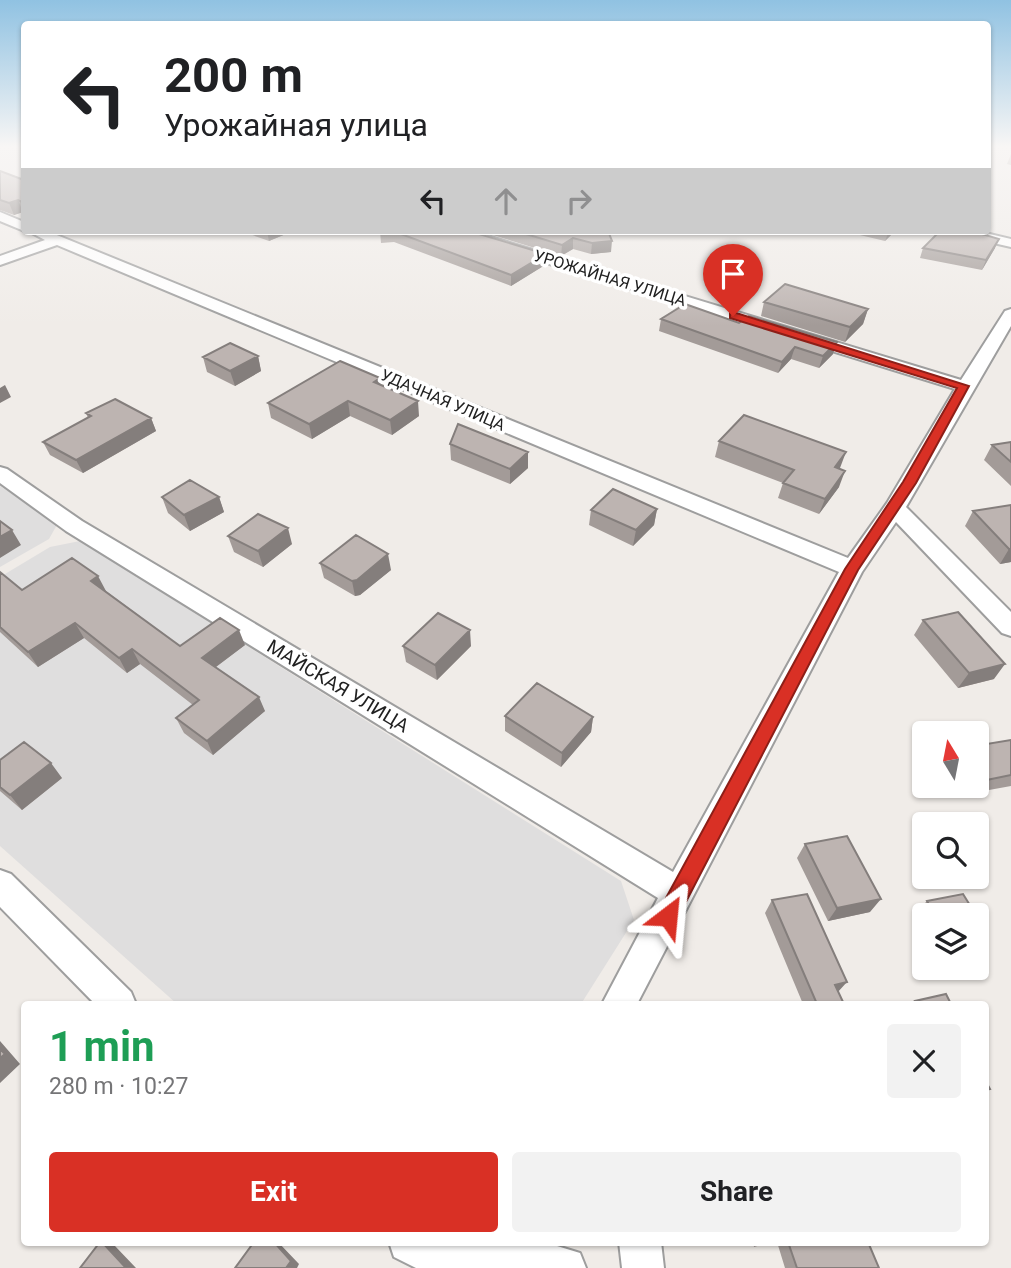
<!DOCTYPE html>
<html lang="en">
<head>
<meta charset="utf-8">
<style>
  :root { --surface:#fff; --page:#f2f2f2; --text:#202124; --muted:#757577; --accent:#d93025 }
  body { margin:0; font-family:Roboto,sans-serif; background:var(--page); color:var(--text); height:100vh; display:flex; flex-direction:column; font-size:26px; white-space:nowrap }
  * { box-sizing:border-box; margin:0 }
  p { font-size:23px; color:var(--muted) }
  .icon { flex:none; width:38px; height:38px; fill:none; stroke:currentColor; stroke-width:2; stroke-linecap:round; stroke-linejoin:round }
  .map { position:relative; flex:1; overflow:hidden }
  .drawer { position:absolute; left:21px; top:1001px; width:968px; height:245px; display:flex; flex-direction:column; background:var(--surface); border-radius:7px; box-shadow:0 2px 5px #0004 }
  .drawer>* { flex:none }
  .hud { position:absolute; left:21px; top:21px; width:970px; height:214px; border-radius:7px; box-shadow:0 2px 5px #0004; background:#fff; color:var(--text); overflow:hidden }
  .needle { width:46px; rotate:350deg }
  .buttons { position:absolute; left:912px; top:721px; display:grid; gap:14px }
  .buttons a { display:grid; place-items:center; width:77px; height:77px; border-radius:7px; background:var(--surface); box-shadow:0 2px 5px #0004; font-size:35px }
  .pin { position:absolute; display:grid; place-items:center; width:60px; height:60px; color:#fff; margin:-72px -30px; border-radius:50% 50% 50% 0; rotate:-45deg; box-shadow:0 0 7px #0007 }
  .pin .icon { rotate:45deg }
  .me { position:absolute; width:77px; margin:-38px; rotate:29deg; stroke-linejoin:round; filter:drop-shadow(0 0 5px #0008) }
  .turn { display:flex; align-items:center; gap:24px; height:147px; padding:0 28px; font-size:32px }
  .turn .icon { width:91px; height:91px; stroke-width:2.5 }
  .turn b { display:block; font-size:49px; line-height:60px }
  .lanes { display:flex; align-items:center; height:66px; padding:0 28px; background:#0003; justify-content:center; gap:35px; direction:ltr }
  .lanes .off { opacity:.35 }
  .round { display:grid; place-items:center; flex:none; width:74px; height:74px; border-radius:7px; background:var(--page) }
  .headline { display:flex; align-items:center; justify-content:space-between; height:119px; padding:0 28px }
  h1 { font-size:42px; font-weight:700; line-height:52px; color:#1e9e55 }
  .primary-button { display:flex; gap:14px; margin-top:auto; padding:14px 28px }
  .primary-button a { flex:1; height:80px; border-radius:7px; background:var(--accent); color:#fff; font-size:28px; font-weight:700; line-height:80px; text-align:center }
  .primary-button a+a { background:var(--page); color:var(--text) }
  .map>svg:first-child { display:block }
  .residential { fill:#dfdede }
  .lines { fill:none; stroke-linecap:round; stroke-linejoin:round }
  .street-casing { stroke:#9e9e9e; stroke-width:4 }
  .street { fill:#fff; fill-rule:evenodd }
  .wall { fill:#a39b98 }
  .shaded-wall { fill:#847e7c }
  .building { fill:#bdb4b1; stroke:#847e7c; stroke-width:2 }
  .route { fill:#d93025; stroke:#8d1f18; stroke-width:2 }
  .labels { text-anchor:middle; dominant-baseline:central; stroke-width:7; stroke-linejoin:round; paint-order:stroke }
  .far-street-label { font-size:16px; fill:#212121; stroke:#fff }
  .street-label { font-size:19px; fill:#212121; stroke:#fff }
</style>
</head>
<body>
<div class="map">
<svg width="1011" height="1268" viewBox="0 0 1011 1268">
  <rect width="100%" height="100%" fill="#f0ece8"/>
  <!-- residential -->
  <path class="residential" d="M0,486L58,523L49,539L0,567Z
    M80,541L621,881L634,920L581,1004H177L0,846V577L50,547Z"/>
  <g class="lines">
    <defs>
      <path id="street" d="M0,212L24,222V231L0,221Z
        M28,231H47L848,558L887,503L955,389L452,234L450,231H471L961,380L1005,311L1011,309V326L906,507L1011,612V636L1002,633L896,522L862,572L637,1004H602L658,898L66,531L0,483V467L7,469L82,521L673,872L839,572L57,245L0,265V256L45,240Z
        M952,231H977L1011,239V247L954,234Z
        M0,870L11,874L131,992L136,1004H95L0,907Z
        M389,1242H544L580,1253L586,1268H416L394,1257Z
        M619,1242H661L664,1268H622Z"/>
    </defs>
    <!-- street casing -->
    <use href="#street" class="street-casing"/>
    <!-- street -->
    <use href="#street" class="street"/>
  </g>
  <!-- wall -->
  <path class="wall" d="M1011,154V165L1007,164Z
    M0,171L24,180V213L23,212L14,215L0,210Z
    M241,231H293L269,241Z
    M380,231H469L546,254L545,265L511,286L394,242L381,243Z
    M480,231H608L611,252L591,254L573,249L561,256Z
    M843,231H895L885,241Z
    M923,248H995L982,270L920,258Z
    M764,302L868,309L863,324L845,342L761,316Z
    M661,319L739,323L833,354L819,368L791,359L778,373L659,331Z
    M258,356L261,371L235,386L207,372L203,357Z
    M381,385L419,416L392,435L350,416L312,439L271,418L268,403Z
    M86,413L151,418L156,431L83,473L50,455L43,442L88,418Z
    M719,441L840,469L839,487L819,514L778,498L783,483L715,457Z
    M1011,442V486L984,460L992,445Z
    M450,444L528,468L510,484L451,460Z
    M162,497H219L224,512L190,531L168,513Z
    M1011,505V562L1000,564L965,526L973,511Z
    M657,509L654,525L633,546L589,525L591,510Z
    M228,536L292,544L263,567L234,552Z
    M320,563L391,570L360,595L355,596L324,578Z
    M0,572L22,590L106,591L180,646L245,645L216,667L265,711L213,755L184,733L176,718L193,705L140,664L127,673L84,638L38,667L0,632Z
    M923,620L994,679L958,688L914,635Z
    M403,646H471L437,680L406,662Z
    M505,716L593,717L591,732L561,767L505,731Z
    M976,738L981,745L1011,740V786L967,794L961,786H976Z
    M0,760L62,778L22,810L0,791Z
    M805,844L870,912L828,921L797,858Z
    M772,900L844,1004H803L765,913Z
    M927,901L976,915H925L921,907Z
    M753,1242H770L754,1247Z
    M777,1242H868L879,1268H785Z"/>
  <!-- shaded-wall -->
  <path class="shaded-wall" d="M18,200L23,212L14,215L9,203Z
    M267,231H293L269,241Z
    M889,231H895L885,241Z
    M573,238V249L561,256L562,245Z
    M999,239L995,248L982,270L986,260Z
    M612,241L611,252L591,254L592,243Z
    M546,254L545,265L511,286V275Z
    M868,309L863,324L845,342L850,327Z
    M837,342L833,354L819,368L823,356Z
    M795,347L791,359L778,373L782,362Z
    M258,356L261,371L235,386L230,371Z
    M380,378L382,392L374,382Z
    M5,385L11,397L0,403V388Z
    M348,401L350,416L312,439L309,424Z
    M418,401L419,416L392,435L390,420Z
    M151,418L156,431L83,473L76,460Z
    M528,452V468L510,484V469Z
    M846,452L840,468L830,483L835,467Z
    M845,471L839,487L819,514L825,499Z
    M219,497L224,512L190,531L184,515Z
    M657,509L654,525L633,546L636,530Z
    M288,528L292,544L263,567L258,551Z
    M12,530L21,545L0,558V537Z
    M1009,549H1011V562L1000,564Z
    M388,554L391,570L360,595L355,596L352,581Z
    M98,576L106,591L99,596L91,581Z
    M75,623L84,638L38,667L28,652Z
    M239,630L245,645L209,672L202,658Z
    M470,630L471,646L437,680L435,665Z
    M132,649L140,664L127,673L119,658Z
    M1005,664L994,679L958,688L969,673Z
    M259,697L265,711L213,755L207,741Z
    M593,717L591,732L561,767L562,753Z
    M51,763L62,778L22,810L10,795Z
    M881,899L870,912L828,921L837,908Z
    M847,982L837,993L835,985Z
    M0,1041L20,1064L0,1083Z
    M102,1242L115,1246L136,1268H126Z
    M274,1242H278L299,1264L297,1268H286Z"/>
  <!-- building -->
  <path class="building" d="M0,171L24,180V203L18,200L9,203L0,200Z
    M380,231H469L546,254L511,275L393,231L380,232Z
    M516,231H608L612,241L592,243L573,238L562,245Z
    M940,231H950L956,232L957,231H972L999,239L986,260L923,248Z
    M785,284L868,309L850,327L764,302Z
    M685,304L739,323L749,316L837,342L823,356L795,347L782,362L661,319Z
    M230,343L258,356L230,371L203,357Z
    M340,361L380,378L374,382L418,401L390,420L348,401L309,424L268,403Z
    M115,399L151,418L76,460L43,442L91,416L86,413Z
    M744,415L846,452L835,467L845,471L825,499L783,483L794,470L719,441Z
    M458,424L528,452L510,469L450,444Z
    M1011,442V462L992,445Z
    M190,480L219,497L184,515L162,497Z
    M613,489L657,509L636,530L591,510Z
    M1011,505V549H1009L973,511Z
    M258,514L288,528L258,551L228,536Z
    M0,521L12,530L0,537Z
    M356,535L388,554L357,580L352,581L320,563Z
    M72,558L98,576L91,581L180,646L220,618L239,630L202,658L259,697L207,741L176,718L199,700L132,649L119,658L75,623L28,652L0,627V572L22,590Z
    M958,612L1005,664L969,673L923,620Z
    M438,613L470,630L435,665L403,646Z
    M537,683L593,717L562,753L505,716Z
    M971,731L973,733H957Z
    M976,738L981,745L1011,740V775L977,782Z
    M24,742L51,763L10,795L0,787V760Z
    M847,836L881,899L837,908L805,844Z
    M807,894L847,982L835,985L844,1004H817L772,900Z
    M963,894L976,915H935L927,901Z
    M946,994L951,1004H917L915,1001Z
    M0,1049L5,1054L0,1058Z
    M985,1080L990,1089L985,1090Z
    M100,1242H102L126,1268H80Z
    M254,1242H274L291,1261L286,1268H235Z
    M788,1242H868L879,1268H797Z"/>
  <!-- sky -->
  <linearGradient id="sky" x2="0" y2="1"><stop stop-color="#90c2e2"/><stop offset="0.45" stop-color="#f8f6f5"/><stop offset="1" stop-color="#f8f6f5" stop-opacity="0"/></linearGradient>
  <rect width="1011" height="326" fill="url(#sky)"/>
  <!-- route -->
  <path class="route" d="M733,312L969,386L916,483L858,570L675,923L668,926L660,923L657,916L660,909L845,569L903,482L957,388L730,318V313Z"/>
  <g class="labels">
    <!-- far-street labels -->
    <g class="far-street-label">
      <text transform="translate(610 278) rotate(17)">УРОЖАЙНАЯ УЛИЦА</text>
      <text transform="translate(443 400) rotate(23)">УДАЧНАЯ УЛИЦА</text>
    </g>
    <!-- street labels -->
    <g class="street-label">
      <text transform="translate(338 686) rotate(31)">МАЙСКАЯ УЛИЦА</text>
    </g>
  </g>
</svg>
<div class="buttons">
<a><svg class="needle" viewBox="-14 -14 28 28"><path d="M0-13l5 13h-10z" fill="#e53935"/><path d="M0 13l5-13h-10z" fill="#757577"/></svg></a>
<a><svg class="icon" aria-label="search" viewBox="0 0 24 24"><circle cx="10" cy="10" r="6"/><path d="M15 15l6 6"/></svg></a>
<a><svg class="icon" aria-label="layers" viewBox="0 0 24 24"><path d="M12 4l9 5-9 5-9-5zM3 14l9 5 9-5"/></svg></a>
</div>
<div class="pin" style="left:733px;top:316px;background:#d93025"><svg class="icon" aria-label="arrive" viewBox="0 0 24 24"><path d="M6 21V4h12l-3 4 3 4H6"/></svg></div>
<svg class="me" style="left:668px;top:916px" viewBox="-20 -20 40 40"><path d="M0-17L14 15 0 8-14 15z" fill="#d93025" stroke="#fff" stroke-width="4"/></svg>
<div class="hud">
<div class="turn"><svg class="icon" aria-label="left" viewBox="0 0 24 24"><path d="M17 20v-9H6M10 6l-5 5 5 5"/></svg><div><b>200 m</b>Урожайная улица</div></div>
<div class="lanes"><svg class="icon" aria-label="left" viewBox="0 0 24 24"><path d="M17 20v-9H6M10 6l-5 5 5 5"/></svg><svg class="icon off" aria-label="ahead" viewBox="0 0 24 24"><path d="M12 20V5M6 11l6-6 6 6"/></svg><svg class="icon off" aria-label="right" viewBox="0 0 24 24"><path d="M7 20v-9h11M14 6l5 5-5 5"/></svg></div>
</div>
<section class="drawer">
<div class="headline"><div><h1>1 min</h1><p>280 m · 10:27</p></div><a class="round"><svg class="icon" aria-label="close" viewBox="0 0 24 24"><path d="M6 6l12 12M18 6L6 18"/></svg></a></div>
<div class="primary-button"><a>Exit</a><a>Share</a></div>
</section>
</div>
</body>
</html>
